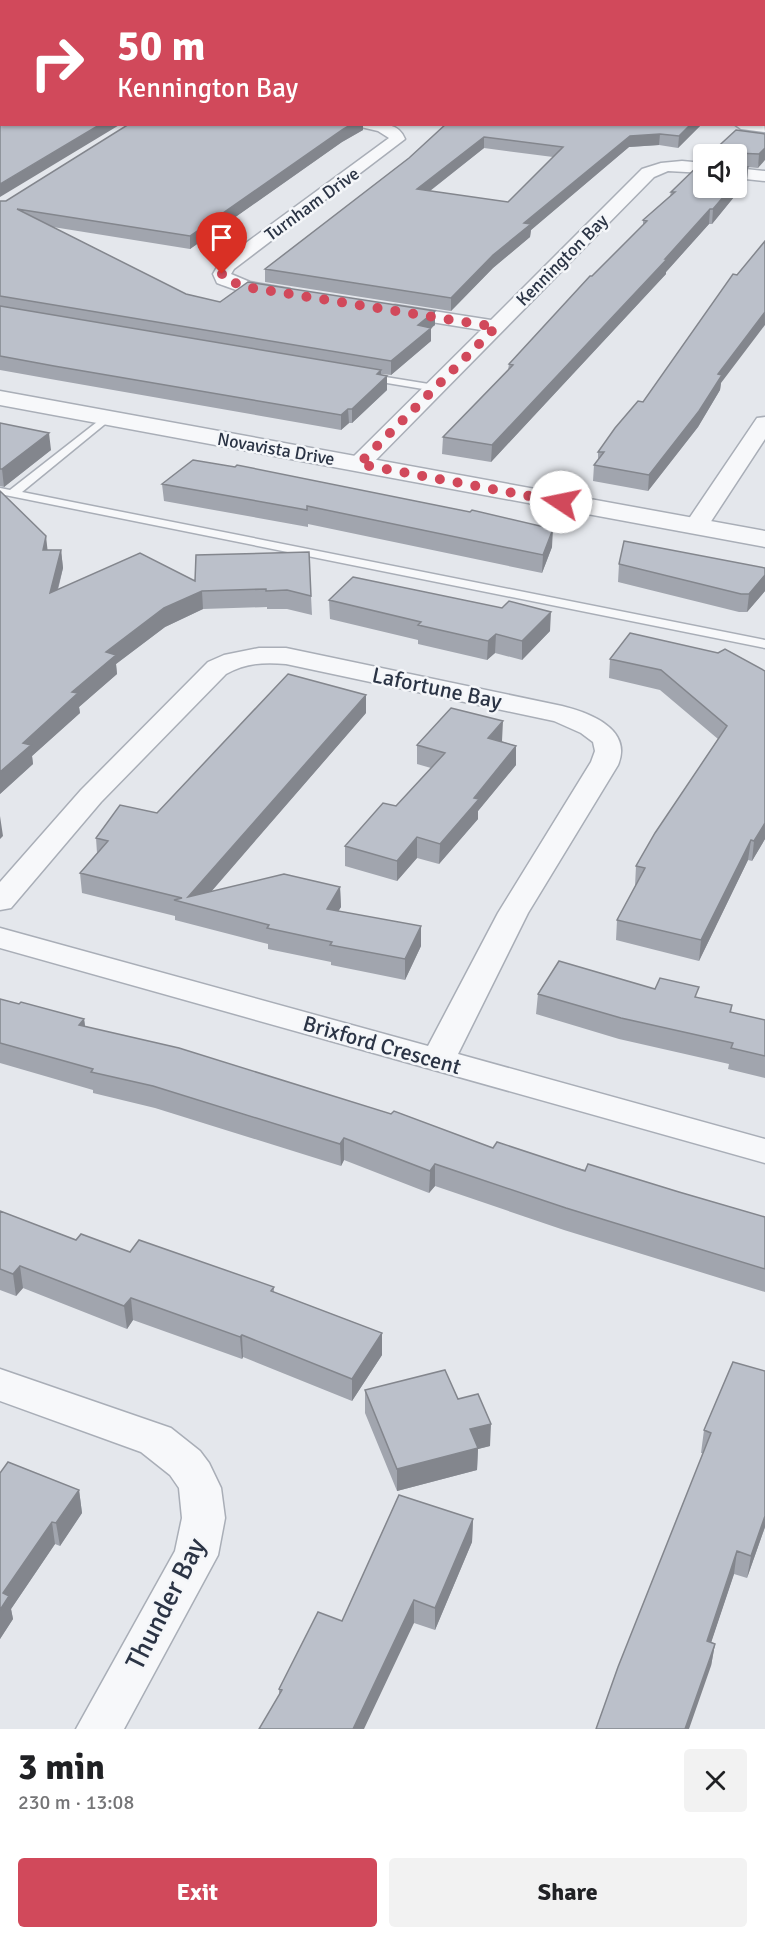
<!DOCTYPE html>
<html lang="en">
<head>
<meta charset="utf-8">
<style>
  :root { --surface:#fff; --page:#f2f2f2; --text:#202124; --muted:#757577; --accent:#d1495b }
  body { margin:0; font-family:Signika,sans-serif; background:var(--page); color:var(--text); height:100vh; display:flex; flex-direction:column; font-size:22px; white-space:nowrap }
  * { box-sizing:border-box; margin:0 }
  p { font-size:20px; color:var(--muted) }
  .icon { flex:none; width:33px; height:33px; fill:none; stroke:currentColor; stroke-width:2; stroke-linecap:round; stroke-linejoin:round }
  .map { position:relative; height:1729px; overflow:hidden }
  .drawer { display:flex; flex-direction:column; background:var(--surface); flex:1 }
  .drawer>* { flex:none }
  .top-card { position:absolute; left:0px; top:0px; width:765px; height:126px; box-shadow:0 2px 4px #0004; background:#d1495b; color:#fff; overflow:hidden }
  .tools { position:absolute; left:693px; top:144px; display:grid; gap:12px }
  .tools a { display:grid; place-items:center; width:54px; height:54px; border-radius:6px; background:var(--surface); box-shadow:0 2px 4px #0004; font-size:30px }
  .pin { position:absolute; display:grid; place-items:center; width:51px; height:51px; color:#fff; margin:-62px -26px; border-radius:50% 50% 50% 0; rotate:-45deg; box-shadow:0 0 6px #0007 }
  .pin .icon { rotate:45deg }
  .me { position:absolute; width:66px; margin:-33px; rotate:281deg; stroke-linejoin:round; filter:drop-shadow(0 0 4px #0008) }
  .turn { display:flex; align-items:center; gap:21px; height:126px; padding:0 18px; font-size:27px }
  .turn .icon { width:78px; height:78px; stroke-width:2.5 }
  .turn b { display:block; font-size:42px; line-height:51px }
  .round { display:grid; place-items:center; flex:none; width:63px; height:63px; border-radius:6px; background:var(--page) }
  .summary { display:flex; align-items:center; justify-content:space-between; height:102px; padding:0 18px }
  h1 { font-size:36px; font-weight:700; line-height:45px }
  .button { display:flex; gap:12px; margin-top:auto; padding:12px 18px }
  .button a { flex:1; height:69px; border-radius:6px; background:var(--accent); color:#fff; font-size:24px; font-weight:700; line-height:69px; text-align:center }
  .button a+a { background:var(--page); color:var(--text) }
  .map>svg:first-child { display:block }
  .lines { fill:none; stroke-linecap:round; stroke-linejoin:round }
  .stream { fill:#9fb4cc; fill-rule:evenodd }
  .service-casing { stroke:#a9aeb7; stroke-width:3 }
  .minor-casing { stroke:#a9aeb7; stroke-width:3 }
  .tertiary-casing { stroke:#a9aeb7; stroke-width:3 }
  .service { fill:#f7f8fa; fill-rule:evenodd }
  .minor { fill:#f7f8fa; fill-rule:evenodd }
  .tertiary { fill:#f7f8fa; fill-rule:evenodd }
  .wall { fill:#a1a5ae; fill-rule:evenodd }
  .shaded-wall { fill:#83868d }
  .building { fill:#bbc0ca; stroke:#83868d; stroke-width:1.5; fill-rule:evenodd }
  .route { stroke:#d1495b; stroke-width:10; stroke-dasharray:0 18 }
  .labels { text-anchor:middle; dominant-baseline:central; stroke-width:5; stroke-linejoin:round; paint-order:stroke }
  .far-street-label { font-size:18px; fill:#2b3445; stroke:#f4f6f9 }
  .street-label { font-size:22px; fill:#2b3445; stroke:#f4f6f9 }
  .near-street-label { font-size:27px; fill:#2b3445; stroke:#f4f6f9 }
</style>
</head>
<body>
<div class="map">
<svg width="765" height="1729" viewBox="0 0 765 1729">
  <rect width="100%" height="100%" fill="#e4e7ec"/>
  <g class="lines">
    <!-- stream -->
    <path class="stream" d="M765,116V121H764V117Z"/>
    <defs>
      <path id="service" d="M192,0H200L190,2Z
        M367,374L435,385L440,388L435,391L363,379L362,377Z
        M106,415L111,418L110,420L22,492L765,640V648L0,494V488L10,490Z"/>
      <path id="minor" d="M764,74H765V82H764Z
        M764,122L765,132L741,129L734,124H764Z
        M360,124C376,124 398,120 405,139L234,269L231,274L250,282L290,289L292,293L290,297C268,302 238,291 217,283L213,274L220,262L389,138L378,131L361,127Z
        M682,161L704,163V173L668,171L654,177L367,469L359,471L351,469L348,464L351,459L481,330L388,315L385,311L388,307L395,305L491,320L642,169L661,163Z
        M736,168L765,171V181L736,178Z
        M765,417V439L708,526L704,531L696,533L688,531L684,526L757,418Z
        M259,648H286L562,706C590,713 633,729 618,765L528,913L458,1054L765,1139V1163L0,948V928L428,1046L498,913L591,762L595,751L593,742L581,733L554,721L286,664C264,662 246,663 226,674L101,802L11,908L0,910V882L81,790L208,662L224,655Z
        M0,1369L171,1428L200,1451L209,1463L221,1488L225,1518L218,1555L124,1729H76L175,1551L182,1518L179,1488L170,1475L141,1452L0,1401Z"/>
      <path id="tertiary" d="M0,391L765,531V547L0,405Z"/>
    </defs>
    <!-- service casing -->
    <use href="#service" class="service-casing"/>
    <!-- minor casing -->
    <use href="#minor" class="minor-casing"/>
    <!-- tertiary casing -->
    <use href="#tertiary" class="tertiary-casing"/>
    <!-- service -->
    <use href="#service" class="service"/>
    <!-- minor -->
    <use href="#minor" class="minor"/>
    <!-- tertiary -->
    <use href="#tertiary" class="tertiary"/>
  </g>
  <!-- wall -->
  <path class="wall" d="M0,0L2,2V30L0,29Z
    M350,0H764V8V2H347Z
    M129,124H363V130L342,142L190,249L53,227L186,294L220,302L435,311V325L431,328V341L391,375L381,374V375L387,376V390L352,423H349L341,430L56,380L0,370V201H6Z
    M446,124H702L678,148L659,145L629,147L531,230L530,237L493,268L451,311L265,282V269L409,158ZM484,148L553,157L508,202L430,191Z
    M765,134L758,168L747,167H748L747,181L712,224H709L666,272V274L491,462L442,454L443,437L508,370L509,364L643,225V220L670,196L671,192L736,188V154H710Z
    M721,383L720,390L698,427L648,491L593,481L594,465L598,460V452L643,402Z
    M0,423L51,450L4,487L0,486Z
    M193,460L552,547L542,573L308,524V527L164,501L162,484Z
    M48,550H61L63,568L58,590L195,581L196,555L311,596L312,615L287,609H267V607L203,609L165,627L116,664L117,674L79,707L80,713L32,756L33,764L0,794Z
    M619,564L765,568V591L747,612H739L618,582Z
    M329,600L550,631L522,660L495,653L487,660L418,644V640L330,619Z
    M610,659L765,671V839L752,861L748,860L699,961L616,940L617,920L635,887V886L636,866L718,739L660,690L609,678Z
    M366,713L211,891L340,887L341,907L338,911L421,946L405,980L331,965V962L268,949V944L175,920V916L82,893L80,873L97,853L96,838L157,813Z
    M501,741L516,746V765L478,811V819L439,864L417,858L397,881L345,866V846L396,806L431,768L417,764V745L502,741Z
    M655,989L732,1005L731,1013L765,1020V1078L728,1069L729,1064L619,1039L536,1014L538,994Z
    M0,999L19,1004L84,1019L85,1026L493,1148L679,1192L765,1217V1292L564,1230L435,1186L429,1193L344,1160L341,1166L155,1108L93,1093V1090L0,1063Z
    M0,1211L76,1240L130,1252L274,1287V1292L382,1333V1355L352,1401L243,1357L242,1359L133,1320L127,1329L23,1288L16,1296L0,1290Z
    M733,1362L765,1527L747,1578L734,1574L711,1642L715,1644L711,1666L703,1453H701L704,1430Z
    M365,1390L458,1399L490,1446L478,1449L477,1470L397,1491L365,1413Z
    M0,1473L79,1490L82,1513L60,1546L55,1544L11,1609L13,1619L0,1639Z
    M473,1519L472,1542L435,1630L414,1623L279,1695V1689L342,1621Z"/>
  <!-- shaded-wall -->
  <path class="shaded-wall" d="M765,57V67L764,68V59Z
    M101,124H121L0,197V184Z
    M352,124H363V130L342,142L190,249V236L342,130Z
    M691,124H702L678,148L679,136Z
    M660,134L659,145L629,147L531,230L530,237L493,268L451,311V298L524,223L630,136Z
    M484,137V148L417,201V189Z
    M765,148V160L758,168L759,154Z
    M748,167L747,181L712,224L713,209L731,188H736V182Z
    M710,209L709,224L666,272V274L491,462L492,445Z
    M435,311V325L431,328V341L391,375V361L418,325Z
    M765,312V325L721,383L720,390L698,427L648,491L649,475L718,374Z
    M381,370V381L387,376V390L352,423V409L377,374Z
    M348,409L349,423L341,430V415Z
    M49,433L51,450L4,487L2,469Z
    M553,529L552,547L542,573L543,555Z
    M46,536L48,554L43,550Z
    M61,550L63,568L52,611L50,593Z
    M765,575V591L747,612L749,594Z
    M202,591L203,609L165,627L116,664L117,674L79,707L80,713L32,756L33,764L0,794V772L23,743L72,692L106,652L164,608Z
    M551,612L550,631L522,660V641Z
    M496,634L495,653L487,660L488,641Z
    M366,695V713L198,907L188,897Z
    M503,721L502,741L488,757V738Z
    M516,746V765L478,811V819L439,864L440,844L474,798Z
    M0,816L3,836L0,839Z
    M765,823V839L752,861L754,841Z
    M417,837V858L397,881V861Z
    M751,840L748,860L699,961L701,940Z
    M340,887L341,907L327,929V909Z
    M421,926V946L405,980V959Z
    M84,1019L87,1040L79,1025Z
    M344,1138V1160L341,1166L340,1144Z
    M435,1164V1186L429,1193L430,1171Z
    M20,1266L23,1288L16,1296L13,1274Z
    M131,1298L133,1320L127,1329L124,1306Z
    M382,1333V1355L352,1401V1379Z
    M242,1335L243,1357L242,1359L240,1337Z
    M491,1424L490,1446L478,1449L477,1470L397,1491V1469L470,1429Z
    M79,1490L82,1513L60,1546L56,1523Z
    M765,1516V1527L747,1578L751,1556Z
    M473,1519L472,1542L435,1630V1608Z
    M52,1522L55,1544L11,1609L13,1619L0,1639V1610L3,1593Z
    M737,1551L734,1574L704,1664L707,1641Z
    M414,1600V1623L364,1729H353Z
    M715,1644L711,1666L689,1729H685Z"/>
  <!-- building -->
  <path class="building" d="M0,0H149L157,2H2V20L0,19Z
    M350,0H744V2H347Z
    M0,29L2,30V124H101L0,184Z
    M764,34L765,35V57L764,59Z
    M129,124H352L342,130L190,236L17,209L186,294L220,302L248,282L435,311L418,325L431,328L391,361L0,296V201H6Z
    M446,124H691L679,136L660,134L630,136L524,223L531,224L493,255L451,298L265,269L409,158ZM484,137L563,147L508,202L417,189Z
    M736,130L765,134V148L759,154L736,153V154H710Z
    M703,161H704V188H731L713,209H710L665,259H667L492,445L443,437L513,365L509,364L590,276H592L647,221L643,220L675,192H671Z
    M736,166L748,167L736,182Z
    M765,241V312L718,374L722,375L699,411L649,475L594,465L604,452H598L615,428L638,401L643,402L733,274L737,275Z
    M0,306L381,370L377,374L387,376L352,409H348L341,415L54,366L0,356Z
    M0,423L49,433L2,469H0Z
    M193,460L235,467L237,465L470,512L472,510L553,529L543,555L307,506V510L162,484Z
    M0,491L46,536L43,550H61L50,593L140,553L195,581L196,555L309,552L311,596L287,590L266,591V589L202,591L164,608L106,652L116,655L72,692L78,693L23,743L31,745L0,772Z
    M624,541L765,568V575L749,594H741L619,564Z
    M353,577L502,608L509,601L551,612L522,641L496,634L488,641L418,625L421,622L329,600Z
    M630,633L718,653L725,649L765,671V823L754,841L751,840L701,940L617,920L645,868L636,866L655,833L727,726L661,670L610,659Z
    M288,674L366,695L188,897L284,874L340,887L327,909L421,926L405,959L330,945L332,942L267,928L269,925L174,900L182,898L80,873L108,841L96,838L120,805L157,813Z
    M451,708L503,721L488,738L516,746L474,798L479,799L440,844L417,837L397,861L345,846L383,803L396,806L445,753L417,745Z
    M559,961L655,989L660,978L699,987L695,997L732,1005L730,1012L765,1020V1056L731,1048L733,1043L621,1018L538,994Z
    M0,999L19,1004L21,1002L84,1019L79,1025L179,1048L391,1114L394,1111L493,1148L497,1142L585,1171L588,1164L679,1192L765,1217V1269L566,1208L435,1164L430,1171L344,1138L340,1144L153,1086L91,1072L93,1069L0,1043Z
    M0,1211L76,1240L81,1234L130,1252L139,1240L274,1287L271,1291L382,1333L352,1379L242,1335L240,1337L131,1298L124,1306L20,1266L13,1274L0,1269Z
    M733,1362L765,1371V1516L751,1556L737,1551L707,1641L715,1644L685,1729H596L618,1667L711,1433L704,1430Z
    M445,1370L458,1399L478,1394L491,1424L470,1429L478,1448L397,1469L365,1390Z
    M8,1462L79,1490L56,1523L52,1522L3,1593L9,1596L0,1610V1473Z
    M399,1495L473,1519L435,1608L414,1600L353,1729H259L282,1690L279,1689L318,1612L342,1621Z"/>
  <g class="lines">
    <!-- route -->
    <path class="route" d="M222,274L224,279L246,287L496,327L359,464L561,502"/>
  </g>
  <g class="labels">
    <!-- far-street labels -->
    <g class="far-street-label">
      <text transform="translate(312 204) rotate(-36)">Turnham Drive</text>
      <text transform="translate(562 260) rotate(-45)">Kennington Bay</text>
      <text transform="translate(276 449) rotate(10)">Novavista Drive</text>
    </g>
    <!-- street labels -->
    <g class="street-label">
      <text transform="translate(437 688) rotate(12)">Lafortune Bay</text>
      <text transform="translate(382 1045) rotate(16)">Brixford Crescent</text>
    </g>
    <!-- near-street labels -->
    <g class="near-street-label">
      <text transform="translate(166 1604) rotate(-63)">Thunder Bay</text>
    </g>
  </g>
</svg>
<div class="tools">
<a><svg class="icon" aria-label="sound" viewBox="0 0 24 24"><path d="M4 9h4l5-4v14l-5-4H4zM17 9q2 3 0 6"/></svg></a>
</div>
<div class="pin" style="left:222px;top:274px;background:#d93025"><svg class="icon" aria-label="arrive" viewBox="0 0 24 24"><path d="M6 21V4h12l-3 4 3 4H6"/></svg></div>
<svg class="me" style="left:561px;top:502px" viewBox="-20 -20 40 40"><circle r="19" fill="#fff"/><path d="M0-13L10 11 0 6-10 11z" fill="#d1495b"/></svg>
<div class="top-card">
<div class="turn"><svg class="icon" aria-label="right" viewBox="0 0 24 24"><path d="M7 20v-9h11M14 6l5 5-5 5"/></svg><div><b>50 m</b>Kennington Bay</div></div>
</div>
</div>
<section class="drawer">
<div class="summary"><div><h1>3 min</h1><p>230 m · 13:08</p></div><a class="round"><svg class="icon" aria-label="close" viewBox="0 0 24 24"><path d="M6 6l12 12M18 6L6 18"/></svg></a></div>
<div class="button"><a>Exit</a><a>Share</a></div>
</section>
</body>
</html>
